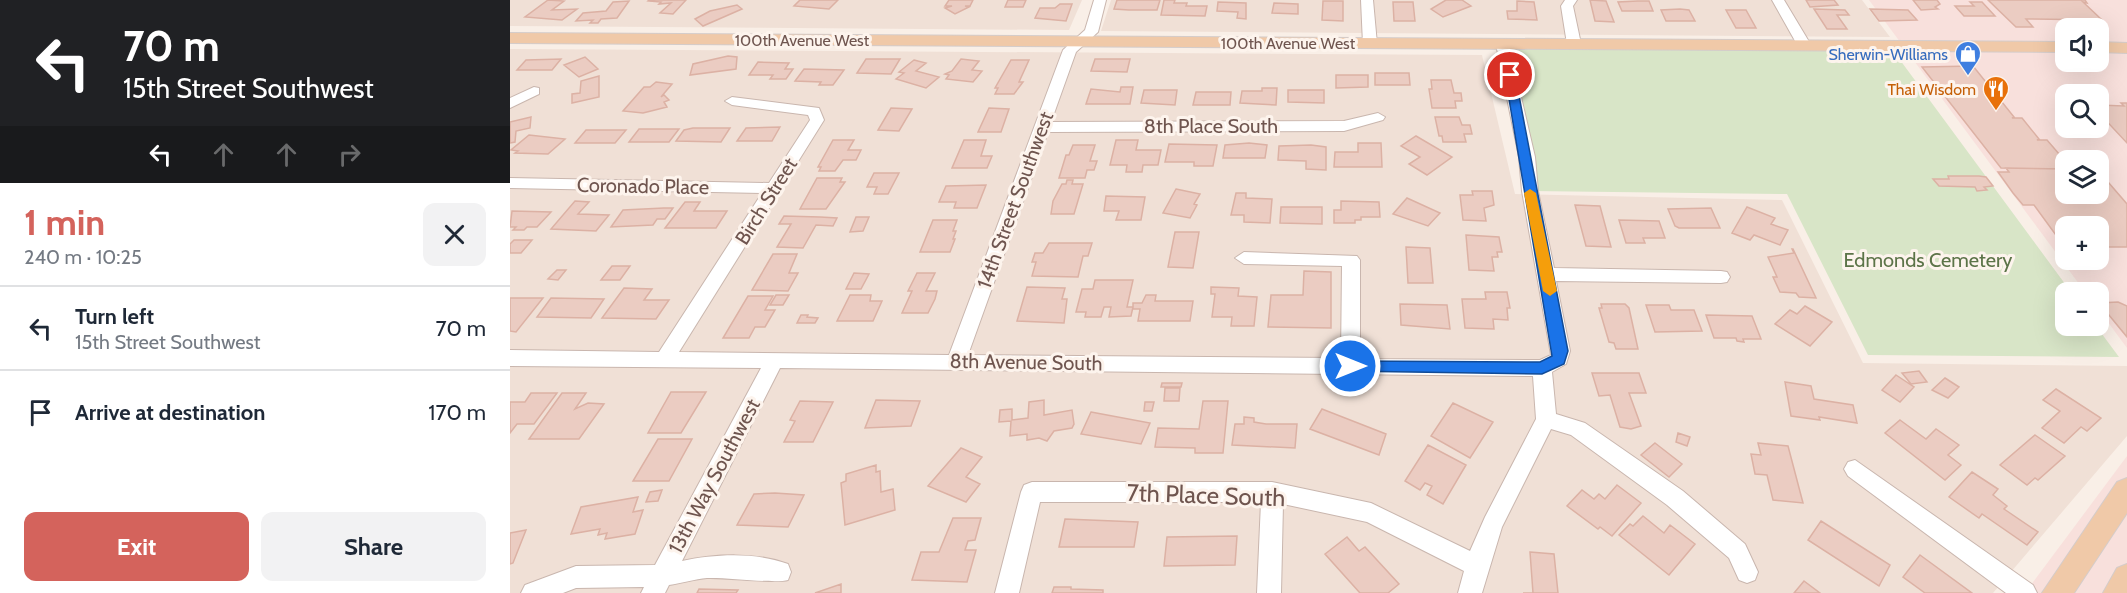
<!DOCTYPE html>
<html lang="en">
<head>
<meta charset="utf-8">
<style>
  :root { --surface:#fff; --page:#f2f2f3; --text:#1f2937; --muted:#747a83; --line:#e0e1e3; --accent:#d4635c }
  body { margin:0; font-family:Cabin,sans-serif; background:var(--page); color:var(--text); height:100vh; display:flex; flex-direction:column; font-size:22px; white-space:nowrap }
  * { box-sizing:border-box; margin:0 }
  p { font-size:20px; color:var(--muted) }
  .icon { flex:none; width:33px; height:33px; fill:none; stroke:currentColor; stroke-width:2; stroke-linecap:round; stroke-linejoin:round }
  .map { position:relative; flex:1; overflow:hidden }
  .drawer { display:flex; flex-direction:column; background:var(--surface); width:510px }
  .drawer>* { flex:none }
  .guide { background:#202124; color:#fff; overflow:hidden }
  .controls { position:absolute; left:1545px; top:18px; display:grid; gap:12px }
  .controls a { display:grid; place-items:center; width:54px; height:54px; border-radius:12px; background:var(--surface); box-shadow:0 6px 24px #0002; font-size:30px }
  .pin { position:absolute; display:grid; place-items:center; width:51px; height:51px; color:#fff; margin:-26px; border:3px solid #fff; border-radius:50%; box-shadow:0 2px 6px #0007 }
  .me { position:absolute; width:66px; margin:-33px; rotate:90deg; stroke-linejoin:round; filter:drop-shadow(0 0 4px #0008) }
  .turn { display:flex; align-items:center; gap:21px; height:126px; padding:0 24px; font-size:27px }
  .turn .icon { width:78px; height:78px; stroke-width:2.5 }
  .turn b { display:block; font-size:42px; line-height:51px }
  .lanes { display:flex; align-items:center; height:57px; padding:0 24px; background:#0003; justify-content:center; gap:30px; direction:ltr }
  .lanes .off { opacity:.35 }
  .round { display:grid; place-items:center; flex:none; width:63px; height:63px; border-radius:12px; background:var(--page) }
  .head { display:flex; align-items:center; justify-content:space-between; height:102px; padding:0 24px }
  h1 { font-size:36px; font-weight:700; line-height:45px; color:var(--accent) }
  .button { display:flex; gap:12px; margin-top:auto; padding:12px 24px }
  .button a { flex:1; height:69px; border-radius:12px; background:var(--accent); color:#fff; font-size:24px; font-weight:700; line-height:69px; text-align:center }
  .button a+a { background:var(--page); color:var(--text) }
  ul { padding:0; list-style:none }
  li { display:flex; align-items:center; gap:18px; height:84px; padding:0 24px; border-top:2px solid var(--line) }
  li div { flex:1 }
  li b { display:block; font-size:22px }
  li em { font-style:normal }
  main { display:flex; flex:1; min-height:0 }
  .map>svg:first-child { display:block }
  .residential { fill:#f0e0d6 }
  .commercial { fill:#f8e0dc; fill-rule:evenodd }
  .green { fill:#d8e5c7 }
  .building { fill:#ebccc2; stroke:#dcb1a4; stroke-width:1.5 }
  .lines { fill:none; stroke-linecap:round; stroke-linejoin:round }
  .minor-casing { stroke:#c9b6ae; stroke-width:2 }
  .major-casing { stroke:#d4ccca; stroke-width:2 }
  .minor { fill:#fff; fill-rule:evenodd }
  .major { fill:#f0c9a8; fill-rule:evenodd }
  .route { fill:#1a73e8; stroke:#114b97; stroke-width:1.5 }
  .slow { fill:#f59e0b }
  .labels { text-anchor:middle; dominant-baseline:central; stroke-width:6; stroke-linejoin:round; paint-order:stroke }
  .far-street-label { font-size:16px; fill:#6f554f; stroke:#fdf4ed }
  .far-shop-label { font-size:16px; fill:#366cbe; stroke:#fdf4ed; text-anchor:end }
  .far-food-label { font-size:16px; fill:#c56008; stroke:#fdf4ed; text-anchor:end }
  .street-label { font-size:20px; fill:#6f554f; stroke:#fdf4ed }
  .park-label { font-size:20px; fill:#5c7448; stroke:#fdf4ed }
  .near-street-label { font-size:24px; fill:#6f554f; stroke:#fdf4ed }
</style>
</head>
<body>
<main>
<section class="drawer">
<div class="guide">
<div class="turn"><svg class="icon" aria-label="left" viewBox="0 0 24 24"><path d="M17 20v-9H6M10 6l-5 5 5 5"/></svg><div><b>70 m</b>15th Street Southwest</div></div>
<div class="lanes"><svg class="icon" aria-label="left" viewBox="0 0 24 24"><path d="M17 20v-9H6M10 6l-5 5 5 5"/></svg><svg class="icon off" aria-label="ahead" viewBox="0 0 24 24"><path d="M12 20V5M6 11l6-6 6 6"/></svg><svg class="icon off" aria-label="ahead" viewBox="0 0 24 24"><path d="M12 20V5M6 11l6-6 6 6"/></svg><svg class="icon off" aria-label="right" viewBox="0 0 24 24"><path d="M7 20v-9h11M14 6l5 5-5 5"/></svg></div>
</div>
<div class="head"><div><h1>1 min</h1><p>240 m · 10:25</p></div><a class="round"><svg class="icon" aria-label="close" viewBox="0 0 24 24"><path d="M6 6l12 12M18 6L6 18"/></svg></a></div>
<ul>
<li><svg class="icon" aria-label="left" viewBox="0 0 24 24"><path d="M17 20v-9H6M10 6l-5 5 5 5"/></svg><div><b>Turn left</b><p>15th Street Southwest</p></div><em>70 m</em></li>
<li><svg class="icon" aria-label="arrive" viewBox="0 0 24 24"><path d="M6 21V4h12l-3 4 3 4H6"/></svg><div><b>Arrive at destination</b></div><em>170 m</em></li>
</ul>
<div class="button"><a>Exit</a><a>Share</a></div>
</section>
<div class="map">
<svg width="1617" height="593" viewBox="0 0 1617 593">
  <rect width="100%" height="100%" fill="#f9efe7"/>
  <!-- residential -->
  <path class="residential" d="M0,0H572L559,30L0,26Z
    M601,0H1352L1380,37L591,31Z
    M0,49L972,55L1005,194L1272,200L1353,363L1617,366V436L1483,593H0Z"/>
  <!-- commercial -->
  <path class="commercial" d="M1359,0H1617V348L1589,310L1588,292H1575ZM1556,28H1588V62H1556ZM1556,94H1588V128H1556ZM1556,160H1588V194H1556ZM1556,226H1588V260H1556Z
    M1617,456V593H1515Z"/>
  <!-- green -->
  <path class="green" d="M993,44L1379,45L1561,292H1556V326H1586L1609,357L1358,355L1277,194L1020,191Z"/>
  <!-- building -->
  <path class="building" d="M38,0L54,1L42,10L67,9L52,20L15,17Z
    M139,0H176L163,14L150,13L161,3L149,4L151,2L138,1Z
    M290,0H328L319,9L284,6Z
    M439,0H463L460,6H455L459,7L445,14L435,8L442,6H435Z
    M498,0H516L513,7H495Z
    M607,0H650L647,10H619L604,9Z
    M654,0H665L664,3H677L676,6H697L695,16L651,15Z
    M936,0H952L961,6L933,17L921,9Z
    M1080,0L1096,1L1104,22L1085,21Z
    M1296,0H1324L1328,5L1300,7Z
    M1403,0H1427L1430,4L1425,7L1428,9L1411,10Z
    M1478,0H1575L1577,3L1573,2L1592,20L1516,19L1523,27H1506Z
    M119,1L107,18L91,19L88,23H80L83,20L66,21L73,13L96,11L103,2Z
    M813,1H833V21L812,20Z
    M1007,1L1024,2L1027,20L998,19L997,11H1007Z
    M1128,1H1139L1143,11H1112L1108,2Z
    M708,2L736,3V19L727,18L728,12L707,11Z
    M883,2H903L905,21H884Z
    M1460,2H1472L1485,16H1454L1445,6H1464Z
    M764,3L788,4V14L762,13Z
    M550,4H562L556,21L525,18L530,8H545Z
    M227,5L232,9L193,26L185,19L200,11Z
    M1170,9L1179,10L1185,21H1156L1151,10Z
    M1304,9L1335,10L1339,15H1327L1337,29H1317Z
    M1360,9L1398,10L1407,20L1369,21Z
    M1216,10H1236L1246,28H1226Z
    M218,56L227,57L226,69L180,75L183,64Z
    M75,57L88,69L69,77L54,65Z
    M51,59L42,70H7L16,60Z
    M356,59H390L381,74L347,73Z
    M451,59L469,61L462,70L472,71L463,82L436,79L439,75L435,74L442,71Z
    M585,59H620L617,72L581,71Z
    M404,60L416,63L406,71L429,77L416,88L386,79L394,73L389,72Z
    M501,60H519L509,82H513L504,94H485L488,88H485Z
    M248,62L279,63L275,69H283L276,79H260L263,75H239Z
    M1463,66L1504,117L1502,118H1512L1529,139L1527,140H1537L1556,162V169L1491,168L1412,67Z
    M294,69L334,70L323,85H309L311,82L285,81Z
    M865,73H899L900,85H865Z
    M826,75H858V87L826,88Z
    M89,76V97L62,103V94L70,93L71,81Z
    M921,80H941L944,93H951L952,101H945L946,108H922L919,89H922Z
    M146,82L162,84L151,97L154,95L159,100L154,102L157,107L133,113L113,111L134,87H140Z
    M611,87H623L620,104H576L581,89L610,92Z
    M752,88H767L766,105L730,103L732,91H752Z
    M634,90H667L665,105L631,103Z
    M778,90H814V103L778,102Z
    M686,92H721L720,105H683Z
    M1611,103H1617V143L1588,112V105L1614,106Z
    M381,108L402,109L389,131L368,130Z
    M479,108L499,109L491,132H468Z
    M21,117L20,128L6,131L5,142L0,143V122Z
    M925,117H949L952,125H960L962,134H954L956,142H933L932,136H929Z
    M270,127L262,141H227L236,128Z
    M183,128H220L211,142L166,141L174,130Z
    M129,129H169L159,142H119Z
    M76,130H116L105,143H65Z
    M19,135L55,139L38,154L5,153L8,151L1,150Z
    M906,136L942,157L917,175L899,164L910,157L891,146Z
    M323,140H344L338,150H351L346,160H333L325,171H309L311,167H308Z
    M454,140H476L471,156H482L477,168H442Z
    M606,140H628L626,150H651L648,165H633L632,172H616L617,165H600Z
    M739,143L757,145L755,158H713L715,145Z
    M848,143H871L872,167H824L825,152H848Z
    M659,144L707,145L703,166H684V162H655Z
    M563,145H585L580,161H587L584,170H577L575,178H549L556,155H559Z
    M801,145L816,147V170L796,169V161L768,160L769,146Z
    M1496,168L1556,169V194H1588V175H1592L1617,204V247H1588V226H1556V242H1551L1524,205H1513L1503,193L1488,172H1499Z
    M364,173H389L378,194H364L367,187H357Z
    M1438,176H1469L1476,177L1483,186L1474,187L1477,190L1467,191L1465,187L1429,186L1423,179H1439Z
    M307,178H332L330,182H335L316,209H290Z
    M557,180H563L562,184H573L564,214H541L543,201L552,184H556Z
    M476,185L467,208H444L446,202H429L436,186Z
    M666,189L690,194L684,204L687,205L680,218L653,213Z
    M962,191H982L984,205L974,208L976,221L953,220L950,195H963Z
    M726,193H736V198L762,199L760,223L734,222V215H721Z
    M596,196L635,197L631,220H606L609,211H594Z
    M897,198L930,213L918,226L883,214Z
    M65,201L79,202L68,214L99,215L86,231L41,229Z
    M831,201L869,202L870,217H851V220H845V223H824V210H831Z
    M175,202H190L184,211H217L206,228H155Z
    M1065,205L1090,206L1101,247L1076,246Z
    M771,207H812V224L770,223Z
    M1237,207L1265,218L1261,224L1278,230L1270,245L1244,235L1240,240L1222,233Z
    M154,208H163L155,219H147L143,225L101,227L113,210Z
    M1201,208L1210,228H1169L1165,226L1158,209Z
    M2,211L41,212L27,227H17L14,230H3L6,227H0Z
    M274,216L310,217L327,218L323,226L306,225L293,248L267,247L281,224H269Z
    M346,217H359L353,231L340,232Z
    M423,220H447L443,231H446L443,239H445L440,252H410Z
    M1109,220L1149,221L1155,238H1133L1135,243H1116Z
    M665,232H689L683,268L658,267Z
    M956,235L989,237L992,252H987L988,257H982L984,271L959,270Z
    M4,240H22L11,253H0V244Z
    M539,243H582L578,256H573L568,277L522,276L526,262H522L525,253H533Z
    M896,247L920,248L923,283H898Z
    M1282,249H1283L1306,298L1289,297L1286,293L1270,292L1263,277H1267L1258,257L1284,253Z
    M263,254H287L279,273H288L278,291L242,290Z
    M102,266H120L110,280H91Z
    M47,270H56L48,280L38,279Z
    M794,271L821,272V328L758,327L761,295H793Z
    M344,273L359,274L351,289H336Z
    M407,273H425L416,291H427L425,299L418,313H392L402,291H398Z
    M585,280H623L617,307H623L621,316L599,317L601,307H594L591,317H575L576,312H566L572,289H583Z
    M517,287L555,288L552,299H557L554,323L507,321Z
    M701,287L729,288L728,296L747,297L744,326H721L722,317H702L705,294H701Z
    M114,288L142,289L134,300H159L146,319L92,318Z
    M975,292H997L1000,308H997L998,320L983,319L984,329L955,328L952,299H976Z
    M266,295H279L273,305H260Z
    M340,295H361L360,301H372L363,321H327Z
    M636,295H646L645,301H683L680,321H628L630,309H623V303H632Z
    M238,296H263L255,310H265L255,327H245L239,338H213Z
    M0,298H33L6,332L0,331Z
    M41,298L94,299L81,318L27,317Z
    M1608,302L1617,306V337L1589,303Z
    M890,304L937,305L940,329L891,325Z
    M1091,304H1115L1119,308L1128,349H1106L1104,343L1099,342L1089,308H1092Z
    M1136,305H1159L1161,310H1184L1192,331L1145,332Z
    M1295,306L1322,322L1300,346L1265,324L1280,310L1287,314Z
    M291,315H298L297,317L308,318L305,323H287Z
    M1196,315L1242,316L1251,339H1233L1234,342L1227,341L1226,338H1204Z
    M1409,371L1417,382L1401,384L1392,373Z
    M1082,373H1129L1136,393H1119L1131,426L1121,429L1110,427L1100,395L1089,396Z
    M1386,375L1404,387L1390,402L1372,390Z
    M1435,378L1449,387L1438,398L1422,390Z
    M1275,382L1301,386L1304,399L1343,405L1347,423L1309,417L1310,420L1281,416Z
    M652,383H672L671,387H651Z
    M655,388H670L669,401H654Z
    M1546,389L1591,418L1577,431L1571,427L1554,443L1532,428L1550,411L1533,400Z
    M161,392H196L171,433H138Z
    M21,393H47L24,424H7L0,433V402H15Z
    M52,393H76L65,409L78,403L94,404L69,439H19Z
    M366,400L410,401L401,426L355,428Z
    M534,400V415L562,410L564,424L562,428L544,431L537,441L529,438L517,440V434L500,436L501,421L489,422L490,410L502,409V420L518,418L519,402Z
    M290,401L323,402L303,442H274L285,421L280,420Z
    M693,401H718L713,453H685V448L645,447L648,428L689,429Z
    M635,402H644L642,411H634Z
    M943,403L983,422L960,458L921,436Z
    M812,409L876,434L869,455L800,429Z
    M581,412L640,423L631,444L571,434Z
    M734,417L744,418V422L756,424H787L785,448L722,445L725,424H734Z
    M1390,420L1416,439L1426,429L1449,445L1438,455L1451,465L1435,480L1375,433Z
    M1168,433L1180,437L1177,446L1166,442Z
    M1525,435L1555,456L1528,480L1525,478L1517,485L1490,465Z
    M148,439H182L159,481H123Z
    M1145,443L1172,464L1159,477L1131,455Z
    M1248,443L1278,446L1293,503L1263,500L1257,475L1245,474L1241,454L1251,455Z
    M918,445L956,465L933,504L917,495L922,486L915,483L910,490L895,481Z
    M451,448L472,457L456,477L470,484L456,502L418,486Z
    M366,465V472L370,471L371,492L383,489L385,510L335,525L331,483L336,481V474Z
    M1462,472L1488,489L1483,495L1497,506L1494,509L1528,532L1517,545L1472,514L1469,518L1439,497Z
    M1107,485L1131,503L1102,536L1090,527L1088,529L1057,506L1072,490L1084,499L1089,494L1095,499Z
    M152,490L148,501L136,502L140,492Z
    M244,494L265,493L294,495L278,527L227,525Z
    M128,497L123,512L133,510L125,534L95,539L97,533L88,535L90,529L61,534L71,507Z
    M1133,516L1154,533L1160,525L1185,544L1159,575L1109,535L1120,524L1123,526Z
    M443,518H471L465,540L458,541L455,550H466L457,582L402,580L411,552H429Z
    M555,519L628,522L624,547H549Z
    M1311,521L1380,565L1369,586L1298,540Z
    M16,530L3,563L0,564V533Z
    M727,536L725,565L654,566L657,537Z
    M837,537L849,551L855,547L889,584L878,593H850L815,554Z
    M1020,552L1044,554L1048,593H1013H1023Z
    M1410,555L1462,593H1415L1393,577Z
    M1294,581L1310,593H1284Z
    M331,584V593H305Z
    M544,587H561V589L593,590V593H542Z
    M189,589L228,590L226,593H187Z"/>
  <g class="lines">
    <defs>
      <path id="minor" d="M584,0H596L588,32L566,52L541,122L834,121L868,113L875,117L873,120L834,131L538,132L458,355L831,358L832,266L734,264L725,258L734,252L847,256L850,260V359L1030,360L1041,355L1012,191L1009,157L986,44L993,40L998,41L1025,157L1028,191L1044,268L1211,271L1217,272L1220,277L1217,282L1211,283L1046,281L1060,351L1056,364L1042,372L1046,414L1075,423L1173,491L1235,544L1248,572L1245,580L1237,583L1229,580L1219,558L1157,505L1061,435L1041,429L992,527L972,593H948L954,571L857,522L773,504L771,593H747L751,502H530L509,593H485L511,492L514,485L522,482H762L861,503L960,551L975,517L1026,419L1023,376L270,368L172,561C205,554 246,552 278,564L281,572L278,580C266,584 216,577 197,578C185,579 172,583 159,585L155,593H131L134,587L66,588L53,593H11L15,585L66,566L145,565L251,368L0,366V350L149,352L252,193L0,188V178L259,183L300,120L298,115L222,105L215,101L222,97L309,108L314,120L169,352L439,355L553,50L575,30Z
        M851,0H863L867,44L860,48L853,44Z
        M1055,0H1067L1063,6L1071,44L1064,48L1057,44L1051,6Z
        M1262,0H1274L1301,45L1299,48H1289Z
        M24,87L29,88V94L0,108V98Z
        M1345,460L1523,585L1527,593H1496L1338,476L1334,469L1338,462Z"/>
      <path id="major" d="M0,33L1556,42V52L0,43Z
        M1588,42L1617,43V53L1588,52Z
        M1617,478V513L1564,593H1532L1607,482Z
        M1617,564V593H1593L1607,568Z"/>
    </defs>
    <!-- minor casing -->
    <use href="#minor" class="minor-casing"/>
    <!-- major casing -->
    <use href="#major" class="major-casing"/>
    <!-- minor -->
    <use href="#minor" class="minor"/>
    <!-- major -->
    <use href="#major" class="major"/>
  </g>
  <!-- route -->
  <path class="route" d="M1000,71L1005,75L1058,351L1054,364L1032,374L835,371L833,366L840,361L1030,362L1042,356L995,75Z"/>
  <!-- slow -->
  <path class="slow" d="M1020,189L1026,193L1047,291L1040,296L1033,291L1014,193Z"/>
  <!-- icons -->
  <defs>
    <symbol id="shop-pin" viewBox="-11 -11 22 30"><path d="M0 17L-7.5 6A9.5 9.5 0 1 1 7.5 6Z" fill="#3f7fe0" stroke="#fdf4ed"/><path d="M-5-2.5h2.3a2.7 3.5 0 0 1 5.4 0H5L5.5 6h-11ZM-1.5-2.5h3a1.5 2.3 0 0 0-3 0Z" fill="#fff"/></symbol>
    <symbol id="restaurant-pin" viewBox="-11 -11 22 30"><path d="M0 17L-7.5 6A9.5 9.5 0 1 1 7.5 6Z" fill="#e8710a" stroke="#fdf4ed"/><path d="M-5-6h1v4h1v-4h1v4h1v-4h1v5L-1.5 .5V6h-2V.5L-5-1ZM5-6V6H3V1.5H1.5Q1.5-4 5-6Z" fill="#fff"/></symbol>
  </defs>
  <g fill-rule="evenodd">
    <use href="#shop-pin" x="1443" y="39" width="30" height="40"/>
    <use href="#restaurant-pin" x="1471" y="74" width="30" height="40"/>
  </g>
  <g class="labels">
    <!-- far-street labels -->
    <g class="far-street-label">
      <text x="292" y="40">100th Avenue West</text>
      <text x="778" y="43">100th Avenue West</text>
    </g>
    <!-- far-shop labels -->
    <g class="far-shop-label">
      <text x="1438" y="54">Sherwin-Williams</text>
    </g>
    <!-- far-food labels -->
    <g class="far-food-label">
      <text x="1466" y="89">Thai Wisdom</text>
    </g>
    <!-- street labels -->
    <g class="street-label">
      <text x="701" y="126">8th Place South</text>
      <text transform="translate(133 186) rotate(1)">Coronado Place</text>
      <text transform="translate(505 200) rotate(-70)">14th Street Southwest</text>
      <text transform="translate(256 201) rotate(-58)">Birch Street</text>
      <text transform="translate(516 362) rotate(1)">8th Avenue South</text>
      <text transform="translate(204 476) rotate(-62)">13th Way Southwest</text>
    </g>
    <!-- park labels -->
    <g class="park-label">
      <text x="1418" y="260">Edmonds Cemetery</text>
    </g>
    <!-- near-street labels -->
    <g class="near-street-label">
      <text transform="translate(696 495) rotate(2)">7th Place South</text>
    </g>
  </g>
</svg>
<div class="controls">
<a><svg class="icon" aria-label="sound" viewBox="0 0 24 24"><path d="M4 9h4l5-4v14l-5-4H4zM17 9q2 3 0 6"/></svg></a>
<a><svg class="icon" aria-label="search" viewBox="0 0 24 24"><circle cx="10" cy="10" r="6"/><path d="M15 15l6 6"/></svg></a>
<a><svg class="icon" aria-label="layers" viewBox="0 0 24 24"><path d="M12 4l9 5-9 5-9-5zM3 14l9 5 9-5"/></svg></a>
<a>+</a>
<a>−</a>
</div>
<div class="pin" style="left:1000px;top:75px;background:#d93025"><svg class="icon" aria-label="arrive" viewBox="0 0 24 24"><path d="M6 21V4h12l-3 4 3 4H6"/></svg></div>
<svg class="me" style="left:840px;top:366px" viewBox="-20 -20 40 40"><circle r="17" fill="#1a73e8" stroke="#fff" stroke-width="3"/><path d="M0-11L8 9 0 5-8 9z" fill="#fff"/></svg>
</div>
</main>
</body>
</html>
